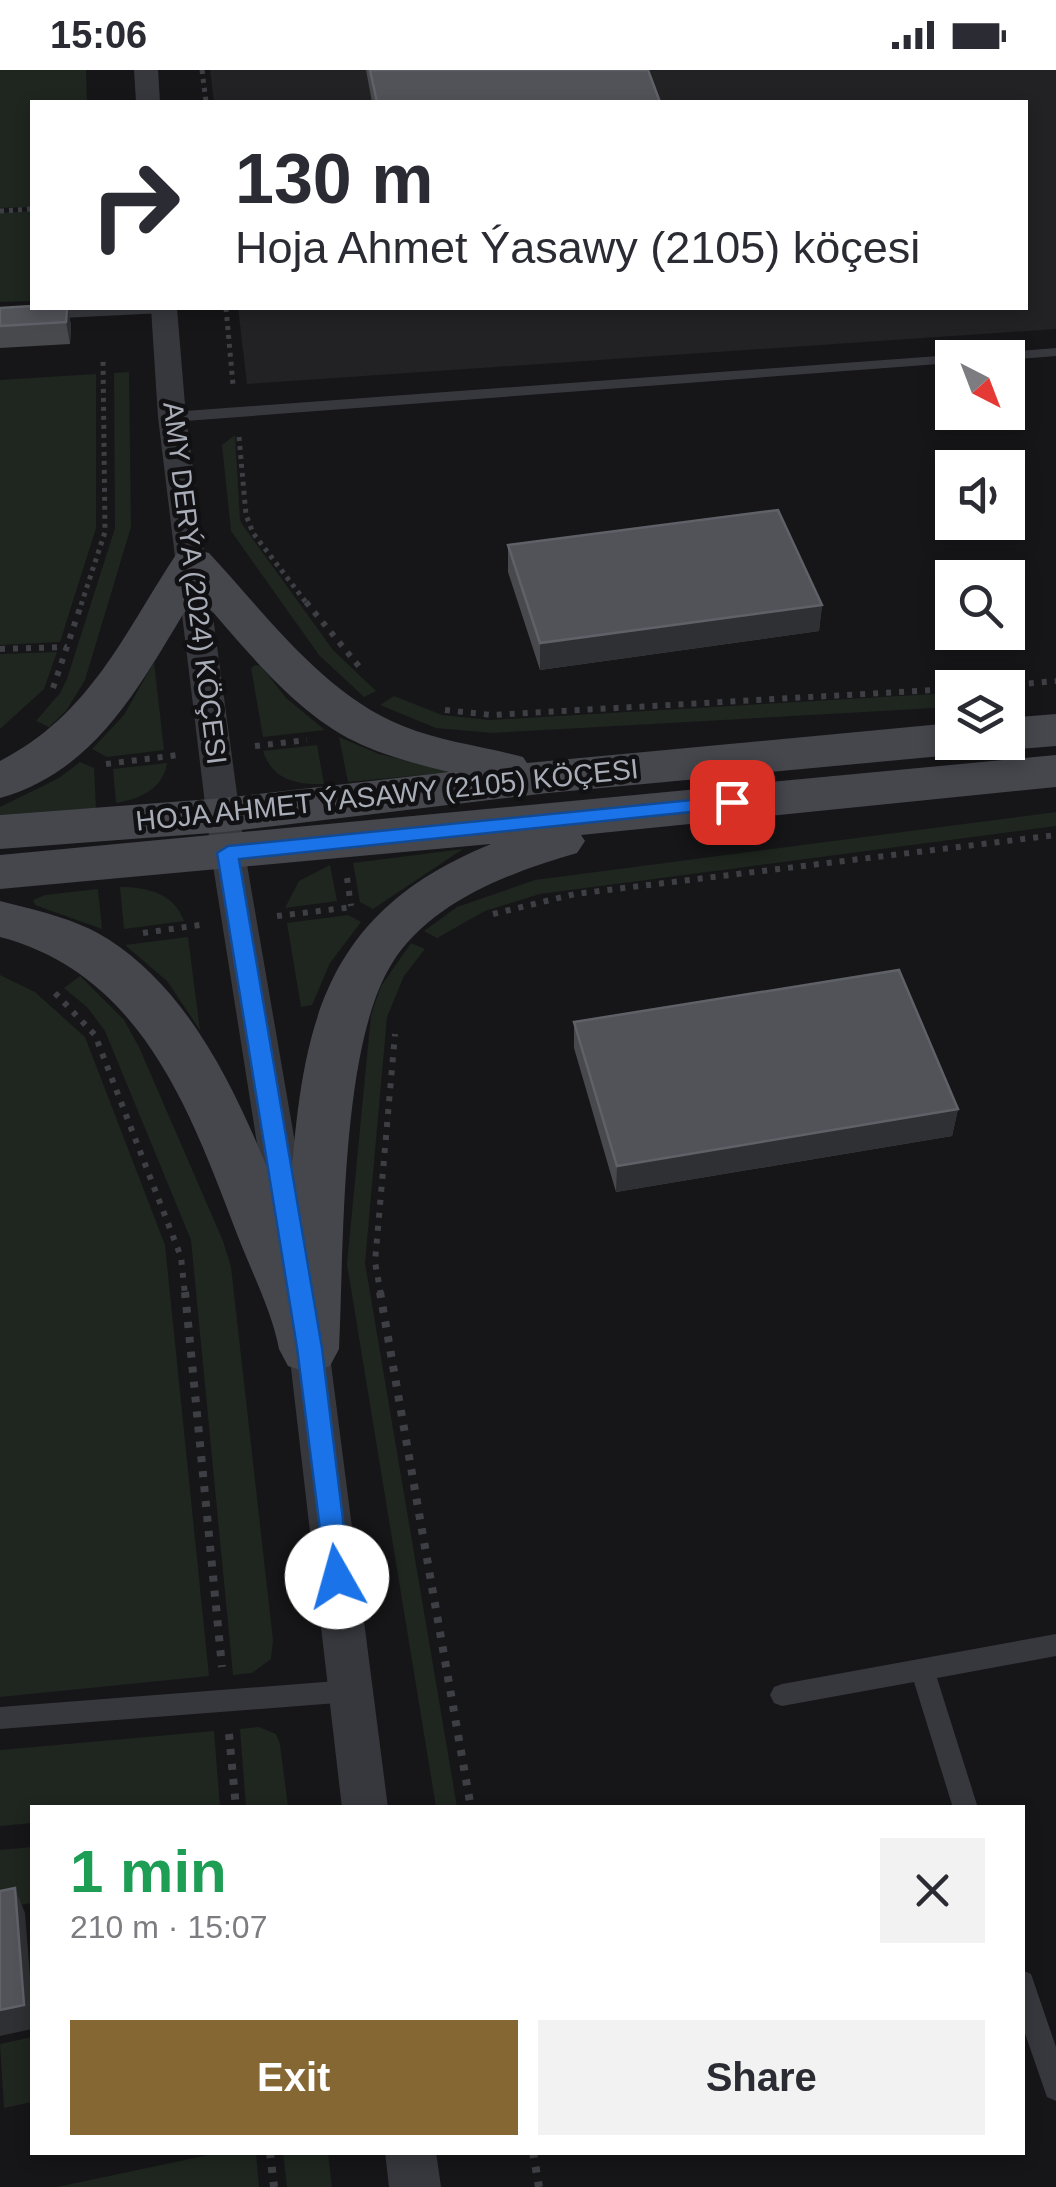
<!DOCTYPE html>
<html lang="en">
<head>
<meta charset="utf-8">
<style>
  :root { --surface:#fff; --page:#f2f2f3; --text:#2b2b33; --muted:#7c7c81; --accent:#856733 }
  body { margin:0; font-family:Helvetica,sans-serif; background:var(--page); color:var(--text); height:100vh; display:flex; flex-direction:column; font-size:38px; white-space:nowrap }
  * { box-sizing:border-box; margin:0 }
  p { font-size:32px; color:var(--muted) }
  .icon { flex:none; width:55px; height:55px; fill:none; stroke:currentColor; stroke-width:2; stroke-linecap:round; stroke-linejoin:round }
  .map { position:relative; flex:1; overflow:hidden }
  .details { position:absolute; left:30px; top:1735px; width:995px; height:350px; display:flex; flex-direction:column; background:var(--surface); border-radius:0px; box-shadow:0 5px 15px #0003 }
  .details>* { flex:none }
  .top-card { position:absolute; left:30px; top:30px; width:998px; height:210px; border-radius:0px; box-shadow:0 5px 15px #0003; background:#fff; color:var(--text); overflow:hidden }
  .needle { width:65px; rotate:138deg }
  .tools { position:absolute; left:935px; top:270px; display:grid; gap:20px }
  .tools a { display:grid; place-items:center; width:90px; height:90px; border-radius:0px; background:var(--surface); box-shadow:0 5px 15px #0003; font-size:50px }
  .pin { position:absolute; display:grid; place-items:center; width:85px; height:85px; color:#fff; margin:-42px; border-radius:20px; box-shadow:0 5px 15px #0006 }
  .me { position:absolute; width:110px; margin:-55px; rotate:353deg; stroke-linejoin:round; filter:drop-shadow(0 0 8px #0008) }
  .turn { display:flex; align-items:center; gap:35px; height:210px; padding:0 40px; font-size:45px }
  .turn .icon { width:130px; height:130px; stroke-width:2.5 }
  .turn b { display:block; font-size:70px; line-height:85px }
  .round { display:grid; place-items:center; flex:none; width:105px; height:105px; border-radius:0px; background:var(--page) }
  .summary { display:flex; align-items:center; justify-content:space-between; height:170px; padding:0 40px }
  h1 { font-size:60px; font-weight:700; line-height:75px; color:#1e9e55 }
  .cta { display:flex; gap:20px; margin-top:auto; padding:20px 40px }
  .cta a { flex:1; height:115px; border-radius:0px; background:var(--accent); color:#fff; font-size:40px; font-weight:700; line-height:115px; text-align:center }
  .cta a+a { background:var(--page); color:var(--text) }
  .status { display:flex; justify-content:space-between; align-items:center; height:70px; padding:0 50px; background:var(--surface); direction:ltr }
  .status svg { height:28px; fill:currentColor }
  .map>svg:first-child { display:block }
  .built { fill:#222225 }
  .green { fill:#1e261f }
  .lines { fill:none; stroke-linecap:round; stroke-linejoin:round }
  .path-far2 { stroke:#3d3f44; stroke-width:5; stroke-dasharray:4 5; stroke-linecap:butt }
  .path-far1 { stroke:#3d3f44; stroke-width:6; stroke-dasharray:5 8; stroke-linecap:butt }
  .path { stroke:#3d3f44; stroke-width:8; stroke-dasharray:6 9; stroke-linecap:butt }
  .lane { fill:#37383d; fill-rule:evenodd }
  .street { fill:#37383d; fill-rule:evenodd }
  .secondary { fill:#45474d; fill-rule:evenodd }
  .wall { fill:#47494d }
  .shaded-wall { fill:#2f3033 }
  .building { fill:#525359; stroke:#5f6168; stroke-width:2.5 }
  .route { fill:#1a73e8; stroke:#114b97; stroke-width:2.5 }
  .labels { text-anchor:middle; dominant-baseline:central; stroke-width:9; stroke-linejoin:round; paint-order:stroke }
  .street-label { font-size:28px; fill:#a8adb8; stroke:#111113 }
</style>
</head>
<body>
<div class="status"><b>15:06</b><svg viewBox="0 0 49 12"><path d="M0 12V9h3v3zM5 12V6h3v6zM10 12V3h3v9zM15 12V0h3v12zM26 1h20v11H26zM47 4h2v5h-2z"/></svg></div>
<div class="map">
<svg width="1056" height="2117" viewBox="0 0 1056 2117">
  <rect width="100%" height="100%" fill="#161618"/>
  <!-- built -->
  <path class="built" d="M210,0H1056V259L247,314L238,238H1025V32H214Z"/>
  <!-- green -->
  <path class="green" d="M0,0H86L87,32H32V137L0,138Z
    M32,141V231L0,232V143Z
    M129,302L131,457L85,610L66,641L49,657L36,651L60,623L67,609L115,458L114,303Z
    M96,304V458L60,572L0,575V310Z
    M235,365L240,450L244,457L333,580L376,621L364,627L319,585L231,461L222,375Z
    M57,582L44,619L0,659V584Z
    M154,592L164,680L107,687L92,679L124,645Z
    M255,595L261,596L286,628L325,660L263,667L251,598Z
    M952,623V637L492,663L436,658L380,635L394,626L442,645L490,650Z
    M339,667L379,684L453,702L348,712Z
    M317,675L324,714C297,715 272,710 263,681Z
    M80,692L94,698L96,738L0,745V737L59,708Z
    M167,693C163,719 140,729 116,733L113,699Z
    M1056,742V756L540,824L485,841L437,868L424,861L457,837L535,810Z
    M463,779L373,839L360,832L353,793Z
    M330,795L337,831L285,838L299,811Z
    M120,817C147,817 174,823 184,851L124,859Z
    M98,819L102,859L35,835L33,830L45,825Z
    M348,845L361,852L330,893L312,935L301,937L287,853Z
    M188,867L200,960L167,911L125,875Z
    M411,873L425,879L404,906L387,947L365,1193L457,1737H436L347,1194L371,945L381,916Z
    M0,905L35,922L85,967L165,1175L209,1606L0,1627Z
    M80,906L124,950L139,977L223,1171L231,1197L273,1570L271,1589L252,1603L233,1605L191,1170L105,961L88,938L64,918Z
    M259,1657L276,1664L280,1674L288,1737H246L240,1659Z
    M214,1661L220,1737L32,1738V1753L0,1756V1680Z
    M32,1777V1841L31,1833L0,1839V1780Z
    M32,1967V2032L4,2038L0,1974Z
    M218,2083H256L259,2117H57Z
    M283,2083H328L332,2117H287Z"/>
  <g class="lines">
    <!-- path-far2 -->
    <path class="path-far2" d="M202,0L206,32
      M0,141L32,139
      M226,238L233,315
      M239,367L246,445L253,463L308,535
      M81,535L105,462L103,288"/>
    <!-- path-far1 -->
    <path class="path-far1" d="M306,532L362,600
      M0,579L67,577
      M53,618L82,532
      M977,618L1056,611
      M445,640L492,645L952,619
      M255,676L307,670
      M106,694L178,685
      M347,808L351,836
      M493,844L575,824L1056,765
      M277,846L353,837
      M143,863L200,855
      M55,923L95,965L181,1187L185,1225
      M381,1225L375,1192L395,964"/>
    <!-- path -->
    <path class="path" d="M185,1222L222,1597
      M380,1222L471,1738
      M229,1664L236,1738
      M270,2082L274,2117
      M533,2082L539,2117"/>
    <!-- lane -->
    <path class="lane" d="M107,238L171,239L164,243L0,251V243Z
      M1056,278V286L1008,290V288H973L980,284Z
      M952,285L958,288H952V293L172,352L164,347L172,342Z
      M1056,1564V1586L937,1608L978,1738H953L914,1612L782,1636L774,1633L770,1625L774,1617L782,1614Z
      M350,1610L358,1613L362,1621L358,1629L350,1632L0,1659V1637Z
      M1022,1900L1031,1904L1056,1977V2031L1047,2027L1022,1955Z"/>
    <!-- street -->
    <path class="street" d="M134,0H158L160,32H136Z
      M151,238H177L186,347L245,783L317,1200L311,1211L297,1216L283,1211L277,1200L211,783L158,347Z
      M306,1239L320,1243L326,1255L388,1738H342L286,1255L292,1243Z
      M385,2082H436L441,2117H389Z"/>
    <!-- secondary -->
    <path class="secondary" d="M193,479L209,483C266,544 323,624 403,656C442,672 483,676 523,687L527,693L952,653V672H974L969,680L952,685L548,723L224,762L0,779V745L224,728L449,702C417,694 384,686 354,671C290,639 243,575 196,523C145,605 101,700 0,728V691C91,644 123,565 177,483Z
      M1056,644V676L1008,680L990,672H1008V648Z
      M1056,685V717L581,765L585,771L577,783C511,802 429,832 391,895C340,979 344,1178 339,1279L330,1296L309,1303L288,1296L279,1279C272,1241 251,1201 237,1164C190,1040 141,904 0,867V831C36,840 77,849 108,869C202,929 249,1051 288,1150C301,974 309,848 491,774L0,819V785Z"/>
  </g>
  <!-- wall -->
  <path class="wall" d="M366,0H648L660,32H372Z
    M0,238H68L71,256L70,274L0,278Z
    M508,475L822,535L819,561L540,600L508,502Z
    M574,952L958,1039L952,1066L616,1122L574,978Z"/>
  <!-- shaded-wall -->
  <path class="shaded-wall" d="M68,238L71,256L70,274L66,252Z
    M822,535L819,561L540,600V573Z
    M958,1039L952,1066L616,1122L617,1096Z
    M15,1818L25,1843L32,1931V1959L0,1966V1940Z"/>
  <!-- building -->
  <path class="building" d="M370,0H648L660,32H377Z
    M32,236L67,238L66,252L0,256V238Z
    M778,440L822,535L540,573L508,475Z
    M899,900L958,1039L617,1096L574,952Z
    M15,1818L24,1935L0,1940V1821Z"/>
  <!-- route -->
  <path class="route" d="M732,726L742,732L739,737L239,789L322,1278L350,1507L346,1515L337,1518L327,1515L297,1278L217,783L228,776Z"/>
  <g class="labels">
    <!-- street labels -->
    <g class="street-label">
      <text transform="translate(195 513) rotate(83)">AMY DERÝA (2024) KÖÇESI</text>
      <text transform="translate(387 725) rotate(-6)">HOJA AHMET ÝASAWY (2105) KÖÇESI</text>
    </g>
  </g>
</svg>
<div class="tools">
<a><svg class="needle" viewBox="-14 -14 28 28"><path d="M0-13l5 13h-10z" fill="#e53935"/><path d="M0 13l5-13h-10z" fill="#7c7c81"/></svg></a>
<a><svg class="icon" aria-label="sound" viewBox="0 0 24 24"><path d="M4 9h4l5-4v14l-5-4H4zM17 9q2 3 0 6"/></svg></a>
<a><svg class="icon" aria-label="search" viewBox="0 0 24 24"><circle cx="10" cy="10" r="6"/><path d="M15 15l6 6"/></svg></a>
<a><svg class="icon" aria-label="layers" viewBox="0 0 24 24"><path d="M12 4l9 5-9 5-9-5zM3 14l9 5 9-5"/></svg></a>
</div>
<div class="pin" style="left:732px;top:732px;background:#d93025"><svg class="icon" aria-label="arrive" viewBox="0 0 24 24"><path d="M6 21V4h12l-3 4 3 4H6"/></svg></div>
<svg class="me" style="left:337px;top:1507px" viewBox="-20 -20 40 40"><circle r="19" fill="#fff"/><path d="M0-13L10 11 0 6-10 11z" fill="#1a73e8"/></svg>
<div class="top-card">
<div class="turn"><svg class="icon" aria-label="right" viewBox="0 0 24 24"><path d="M7 20v-9h11M14 6l5 5-5 5"/></svg><div><b>130 m</b>Hoja Ahmet Ýasawy (2105) köçesi</div></div>
</div>
<section class="details">
<div class="summary"><div><h1>1 min</h1><p>210 m · 15:07</p></div><a class="round"><svg class="icon" aria-label="close" viewBox="0 0 24 24"><path d="M6 6l12 12M18 6L6 18"/></svg></a></div>
<div class="cta"><a>Exit</a><a>Share</a></div>
</section>
</div>
</body>
</html>
